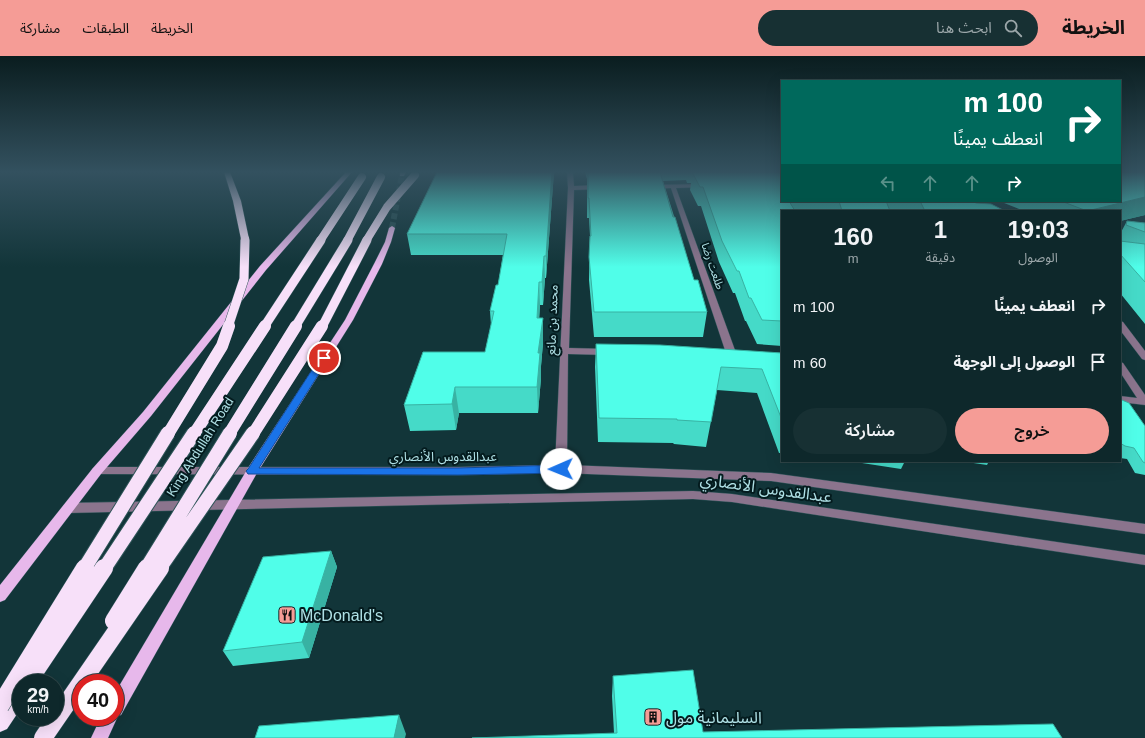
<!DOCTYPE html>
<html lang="ar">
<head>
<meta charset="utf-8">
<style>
  :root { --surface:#0e282b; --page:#173033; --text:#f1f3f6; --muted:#9ba6a9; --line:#2e4447; --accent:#f59c96 }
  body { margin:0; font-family:Helvetica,"Noto Sans Arabic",sans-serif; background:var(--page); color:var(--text); direction:rtl; height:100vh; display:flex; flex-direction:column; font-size:15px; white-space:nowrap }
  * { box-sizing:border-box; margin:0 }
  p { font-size:13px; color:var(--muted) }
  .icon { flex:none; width:22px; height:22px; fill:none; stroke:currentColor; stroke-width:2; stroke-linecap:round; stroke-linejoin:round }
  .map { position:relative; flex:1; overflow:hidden; direction:ltr }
  .details { position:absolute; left:781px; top:154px; width:340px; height:252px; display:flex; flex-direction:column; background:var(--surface); border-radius:0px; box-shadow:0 4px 16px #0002,0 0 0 1px var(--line); direction:rtl }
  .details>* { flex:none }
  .top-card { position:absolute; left:781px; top:24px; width:340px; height:122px; border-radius:0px; box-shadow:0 4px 16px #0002,0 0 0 1px var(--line); direction:rtl; background:#00695c; color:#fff; overflow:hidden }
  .speed { position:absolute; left:12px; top:618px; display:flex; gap:8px; font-size:20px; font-weight:700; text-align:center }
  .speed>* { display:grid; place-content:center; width:52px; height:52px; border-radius:50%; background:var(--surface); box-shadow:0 4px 16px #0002,0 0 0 1px var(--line); line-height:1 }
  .speed small { font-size:10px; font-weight:400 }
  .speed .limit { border:6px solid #d22; background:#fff; color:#111 }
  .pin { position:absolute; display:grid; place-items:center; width:34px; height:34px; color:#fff; margin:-17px; border:2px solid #fff; border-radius:50%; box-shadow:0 1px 4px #0007 }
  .me { position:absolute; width:44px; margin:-22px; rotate:269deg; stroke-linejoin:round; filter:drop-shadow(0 0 3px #0008) }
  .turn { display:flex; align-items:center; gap:14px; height:84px; padding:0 12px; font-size:18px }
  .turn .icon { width:52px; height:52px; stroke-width:2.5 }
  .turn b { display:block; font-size:28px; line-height:34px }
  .lanes { display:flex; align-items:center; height:38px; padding:0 12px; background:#0003; justify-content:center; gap:20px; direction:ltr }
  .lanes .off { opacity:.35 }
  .eta { display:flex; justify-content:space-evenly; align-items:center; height:68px; text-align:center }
  .eta b { font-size:24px; font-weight:600; line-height:28px }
  .button { display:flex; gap:8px; margin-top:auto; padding:8px 12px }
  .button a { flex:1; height:46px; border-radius:24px; background:var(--accent); color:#111; font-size:16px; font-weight:600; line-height:46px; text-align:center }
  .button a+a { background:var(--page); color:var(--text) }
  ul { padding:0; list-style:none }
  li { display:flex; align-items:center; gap:12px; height:56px; padding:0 12px }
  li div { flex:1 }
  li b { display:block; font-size:15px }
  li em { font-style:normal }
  header { display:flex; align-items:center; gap:24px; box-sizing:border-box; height:56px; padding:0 20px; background:var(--accent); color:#111 }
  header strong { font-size:19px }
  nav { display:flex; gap:22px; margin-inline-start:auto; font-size:14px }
  .search { width:280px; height:36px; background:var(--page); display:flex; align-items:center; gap:10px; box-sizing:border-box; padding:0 14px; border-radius:22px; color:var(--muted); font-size:15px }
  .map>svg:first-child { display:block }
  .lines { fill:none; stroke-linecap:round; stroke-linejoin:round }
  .major-tunnel { stroke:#2a4f53; stroke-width:6; stroke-dasharray:6 3; stroke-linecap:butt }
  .minor-casing { stroke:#2e5458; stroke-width:1 }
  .major-casing { stroke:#2e5458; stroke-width:1 }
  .highway-casing { stroke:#2e5458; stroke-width:1 }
  .minor { fill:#8b748d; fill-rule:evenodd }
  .major { fill:#e7b8eb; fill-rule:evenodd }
  .highway { fill:#f7e0f9; fill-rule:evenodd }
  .highway-bridge-far4-casing { stroke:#2e5458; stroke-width:8; stroke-linecap:butt }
  .highway-bridge-far3-casing { stroke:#2e5458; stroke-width:10; stroke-linecap:butt }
  .highway-bridge-far2-casing { stroke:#2e5458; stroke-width:12; stroke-linecap:butt }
  .highway-bridge-far1-casing { stroke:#2e5458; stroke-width:16; stroke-linecap:butt }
  .highway-bridge-casing { stroke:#2e5458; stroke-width:19; stroke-linecap:butt }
  .highway-bridge-far4 { stroke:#f7e0f9; stroke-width:8 }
  .highway-bridge-far3 { stroke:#f7e0f9; stroke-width:9 }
  .highway-bridge-far2 { stroke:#f7e0f9; stroke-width:12 }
  .highway-bridge-far1 { stroke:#f7e0f9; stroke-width:14 }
  .highway-bridge { stroke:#f7e0f9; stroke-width:18 }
  .wall { fill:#45dac8 }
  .shaded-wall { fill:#38b2a3 }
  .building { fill:#50fee9; stroke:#38b2a3 }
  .route { fill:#1a73e8; stroke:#114b97 }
  .labels { text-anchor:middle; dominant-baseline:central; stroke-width:4; stroke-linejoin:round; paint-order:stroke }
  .far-street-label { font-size:11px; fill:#afe0e5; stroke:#041b1e }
  .street-label { font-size:13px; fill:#afe0e5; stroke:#041b1e }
  .near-street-label { font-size:16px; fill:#afe0e5; stroke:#041b1e }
  .near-poi-label { font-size:16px; fill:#afe0e5; stroke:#041b1e; text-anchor:start }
</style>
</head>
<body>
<header>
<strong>الخريطة</strong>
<div class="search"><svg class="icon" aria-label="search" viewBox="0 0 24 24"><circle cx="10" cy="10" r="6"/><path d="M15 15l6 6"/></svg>ابحث هنا</div>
<nav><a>الخريطة</a><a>الطبقات</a><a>مشاركة</a></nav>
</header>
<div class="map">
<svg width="1145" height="682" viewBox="0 0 1145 682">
  <rect width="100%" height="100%" fill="#123539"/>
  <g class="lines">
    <!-- major-tunnel -->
    <path class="major-tunnel" d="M392,172L402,119"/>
    <defs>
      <path id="minor" d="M567,116H573L574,130L600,129L603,131L600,133L574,134L569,292L608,293L613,296L608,299L568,298L567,409L771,417L1145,468V478L771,425L561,417L458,419L93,418L91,415L93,412L97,411H458L555,409L568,132Z
        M704,128L706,129V131L676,132L736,297L731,300L726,297L671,132L652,133L649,131L652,129Z
        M970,145H978L1001,155H993Z
        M1120,265L1123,266L1145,295V304L1142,303L1120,274Z
        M1120,306L1123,307L1145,339V349L1120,346V340L1137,342L1120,316Z
        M693,435L732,438L1145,499V509L732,446L693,443L68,457L64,455L62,452L64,449L68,447Z"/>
      <path id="major" d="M346,116H352L266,214L151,360L101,418L5,544L0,546V529L93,412L143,356L260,210Z
        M400,116H406L404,120H400Z
        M392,170L395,172L391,186L382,208L353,264L257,417L121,659L118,660L108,682H91L101,661H115V637L248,412L345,264L374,208L385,186L389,172Z"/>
      <path id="highway" d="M224,116H230L241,145L249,183L248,185H245L241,183L233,145Z
        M21,626L24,627H21V652L7,673L0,676V649L14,628Z"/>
    </defs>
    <!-- minor casing -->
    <use href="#minor" class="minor-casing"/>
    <!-- major casing -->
    <use href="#major" class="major-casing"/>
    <!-- highway casing -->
    <use href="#highway" class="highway-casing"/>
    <!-- minor -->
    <use href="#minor" class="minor"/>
    <!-- major -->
    <use href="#major" class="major"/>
    <!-- highway -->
    <use href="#highway" class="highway"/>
    <defs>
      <path id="highway-bridge-far4" d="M245,185V183
        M320,185L362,121
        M347,185L381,121
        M366,185L387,151L415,119"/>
      <path id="highway-bridge-far3" d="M228,271L244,223L245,184
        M264,271L321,184
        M295,271L348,184
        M322,271L367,184"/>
      <path id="highway-bridge-far2" d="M168,378L222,290L229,270
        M194,378L265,270
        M229,378L296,270
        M253,378L322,270"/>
      <path id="highway-bridge-far1" d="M84,513L168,377
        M104,513L194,377
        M146,513L230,377
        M159,513L253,377"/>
      <path id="highway-bridge" d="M114,565L147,512
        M27,627L104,512
        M0,650L85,512
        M43,682L160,512"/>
    </defs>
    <!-- highway-bridge-far4 casing -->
    <use href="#highway-bridge-far4" class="highway-bridge-far4-casing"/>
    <!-- highway-bridge-far3 casing -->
    <use href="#highway-bridge-far3" class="highway-bridge-far3-casing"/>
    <!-- highway-bridge-far2 casing -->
    <use href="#highway-bridge-far2" class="highway-bridge-far2-casing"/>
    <!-- highway-bridge-far1 casing -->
    <use href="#highway-bridge-far1" class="highway-bridge-far1-casing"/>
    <!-- highway-bridge casing -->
    <use href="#highway-bridge" class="highway-bridge-casing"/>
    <!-- highway-bridge-far4 -->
    <use href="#highway-bridge-far4" class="highway-bridge-far4"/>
    <!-- highway-bridge-far3 -->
    <use href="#highway-bridge-far3" class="highway-bridge-far3"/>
    <!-- highway-bridge-far2 -->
    <use href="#highway-bridge-far2" class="highway-bridge-far2"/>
    <!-- highway-bridge-far1 -->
    <use href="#highway-bridge-far1" class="highway-bridge-far1"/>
    <!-- highway-bridge -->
    <use href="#highway-bridge" class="highway-bridge"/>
  </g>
  <!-- wall -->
  <path class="wall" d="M554,116L546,222H545L543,249H540L539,262H543V287L541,310V322L538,357H459L456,374L410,375L404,349L485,296L491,269L490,255L498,229L503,199H411L407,178Z
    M585,116H782V145H972L976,147L1005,155H782V290L757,288L746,265H745L735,237H733L719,206L701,150H698L690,134L691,127H687L686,124L663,125L694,224L707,256L703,281H594L589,224L590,180L589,162H587V123Z
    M1145,116V159L1120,165V155H1024L999,145H1120Z
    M1127,165L1145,167V268L1120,237V178Z
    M596,288L782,297V397H779L757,337L717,334L706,391L674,388L673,387L598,386L595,311Z
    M1120,344L1145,370V419L1135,417L1127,403L1120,402Z
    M849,405H905L901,413Z
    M960,405H989L987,409Z
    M331,495L337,511L309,602L233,610L223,595Z
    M613,620L703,676L1062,682L614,677L612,640Z"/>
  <!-- shaded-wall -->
  <path class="shaded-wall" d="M552,116H554L546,222V200Z
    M1145,141V159L1120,165V155H1087Z
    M544,200L545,222L543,249L542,226Z
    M539,226L540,249L538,286L537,262Z
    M543,262V287L541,310V322L538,357L537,331L538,297Z
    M455,331L459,357L456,374L452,348Z
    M331,495L337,511L309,602L302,586Z
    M399,659L406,678L405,682H394Z"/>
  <!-- building -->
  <path class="building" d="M437,116H552L546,200H544L542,226H539L537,262H543L538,297H540L537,331H455L452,348L404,349L423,296H485L494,255H490L496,229H498L507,178H407Z
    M588,116H660L673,161H675L694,224H698L707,256H594L589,201L590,180H591L589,142H588Z
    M692,116H778L782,119V145H789L795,155H782V265L762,264L751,242H749L739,215H737L722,185L703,131H700Z
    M1120,116H1145V141L1087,155L1061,145H1120Z
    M839,145H886L890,155H842Z
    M920,145H972L976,147L991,148L1005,155H925Z
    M1127,165L1145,167V176L1126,169Z
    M1120,185L1145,188V226L1120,198Z
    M596,288L660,289L782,297V364L762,313L721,311L711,366L677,364V363L599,362Z
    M1120,344H1122L1129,347L1145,370V407L1143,406L1134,392L1125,390L1120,387Z
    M331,495L302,586L223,595L263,501Z
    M693,614L703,676L1053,668L1062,682H472L617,677L613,620Z
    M399,659L394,682H255L259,670Z"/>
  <!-- sky -->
  <linearGradient id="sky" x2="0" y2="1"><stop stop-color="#0a1d1f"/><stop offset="0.55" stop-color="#33515f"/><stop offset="1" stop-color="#33515f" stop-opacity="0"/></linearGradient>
  <rect width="1145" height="211" fill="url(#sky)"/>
  <!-- route -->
  <path class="route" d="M321,300H324L329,302L259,412H458L561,409L564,410L566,413L564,416L561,417L458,419L248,418L246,415L248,413Z"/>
  <!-- icons -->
  <defs>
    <symbol id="restaurant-square" viewBox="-11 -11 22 22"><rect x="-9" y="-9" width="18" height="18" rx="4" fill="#f59c96" stroke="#041b1e"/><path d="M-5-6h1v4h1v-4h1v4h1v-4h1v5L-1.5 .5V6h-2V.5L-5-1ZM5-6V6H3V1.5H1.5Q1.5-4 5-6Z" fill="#111"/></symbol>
    <symbol id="building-square" viewBox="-11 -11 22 22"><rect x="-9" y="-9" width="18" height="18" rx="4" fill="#f59c96" stroke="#041b1e"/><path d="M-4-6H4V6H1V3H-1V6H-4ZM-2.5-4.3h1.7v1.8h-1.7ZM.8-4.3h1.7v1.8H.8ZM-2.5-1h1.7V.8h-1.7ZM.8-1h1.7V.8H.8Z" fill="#111"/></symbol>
  </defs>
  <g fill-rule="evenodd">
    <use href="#restaurant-square" x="277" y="549" width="20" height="20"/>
    <use href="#building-square" x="643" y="651" width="20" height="20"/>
  </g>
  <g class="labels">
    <!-- far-street labels -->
    <g class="far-street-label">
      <text transform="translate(713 210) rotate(71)">طلعت رضا</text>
    </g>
    <!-- street labels -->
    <g class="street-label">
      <text transform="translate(552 264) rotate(-88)">محمد بن مانع</text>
      <text transform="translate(200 391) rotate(-58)">King Abdullah Road</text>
      <text x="443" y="400">عبدالقدوس الأنصاري</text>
    </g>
    <!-- near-street labels -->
    <g class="near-street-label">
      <text transform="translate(766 432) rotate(8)">عبدالقدوس الأنصاري</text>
    </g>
    <!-- near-poi labels -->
    <g class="near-poi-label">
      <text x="300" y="559">McDonald's</text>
      <text x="666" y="661">السليمانية مول</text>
    </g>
  </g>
</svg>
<div class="speed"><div>29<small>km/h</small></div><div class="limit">40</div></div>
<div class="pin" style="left:324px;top:302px;background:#d93025"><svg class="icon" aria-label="arrive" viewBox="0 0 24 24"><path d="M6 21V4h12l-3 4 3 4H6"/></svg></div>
<svg class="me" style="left:561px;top:413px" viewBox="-20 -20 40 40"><circle r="19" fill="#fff"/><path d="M0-13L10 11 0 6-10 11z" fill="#1a73e8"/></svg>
<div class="top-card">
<div class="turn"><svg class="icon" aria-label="right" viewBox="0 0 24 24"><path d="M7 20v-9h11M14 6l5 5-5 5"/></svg><div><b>100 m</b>انعطف يمينًا</div></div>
<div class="lanes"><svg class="icon off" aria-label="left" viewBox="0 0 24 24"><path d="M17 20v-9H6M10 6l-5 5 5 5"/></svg><svg class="icon off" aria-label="ahead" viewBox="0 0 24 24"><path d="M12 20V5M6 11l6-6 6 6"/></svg><svg class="icon off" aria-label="ahead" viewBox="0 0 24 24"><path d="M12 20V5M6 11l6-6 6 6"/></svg><svg class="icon" aria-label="right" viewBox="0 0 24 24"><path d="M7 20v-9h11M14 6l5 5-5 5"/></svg></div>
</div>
<section class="details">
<div class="eta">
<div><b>19:03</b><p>الوصول</p></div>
<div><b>1</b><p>دقيقة</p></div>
<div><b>160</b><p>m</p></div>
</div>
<ul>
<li><svg class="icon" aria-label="right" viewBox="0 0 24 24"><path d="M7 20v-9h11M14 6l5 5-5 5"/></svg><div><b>انعطف يمينًا</b></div><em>100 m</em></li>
<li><svg class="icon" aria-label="arrive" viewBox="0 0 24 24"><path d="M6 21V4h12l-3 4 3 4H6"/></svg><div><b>الوصول إلى الوجهة</b></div><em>60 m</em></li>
</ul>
<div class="button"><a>خروج</a><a>مشاركة</a></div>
</section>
</div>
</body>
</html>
